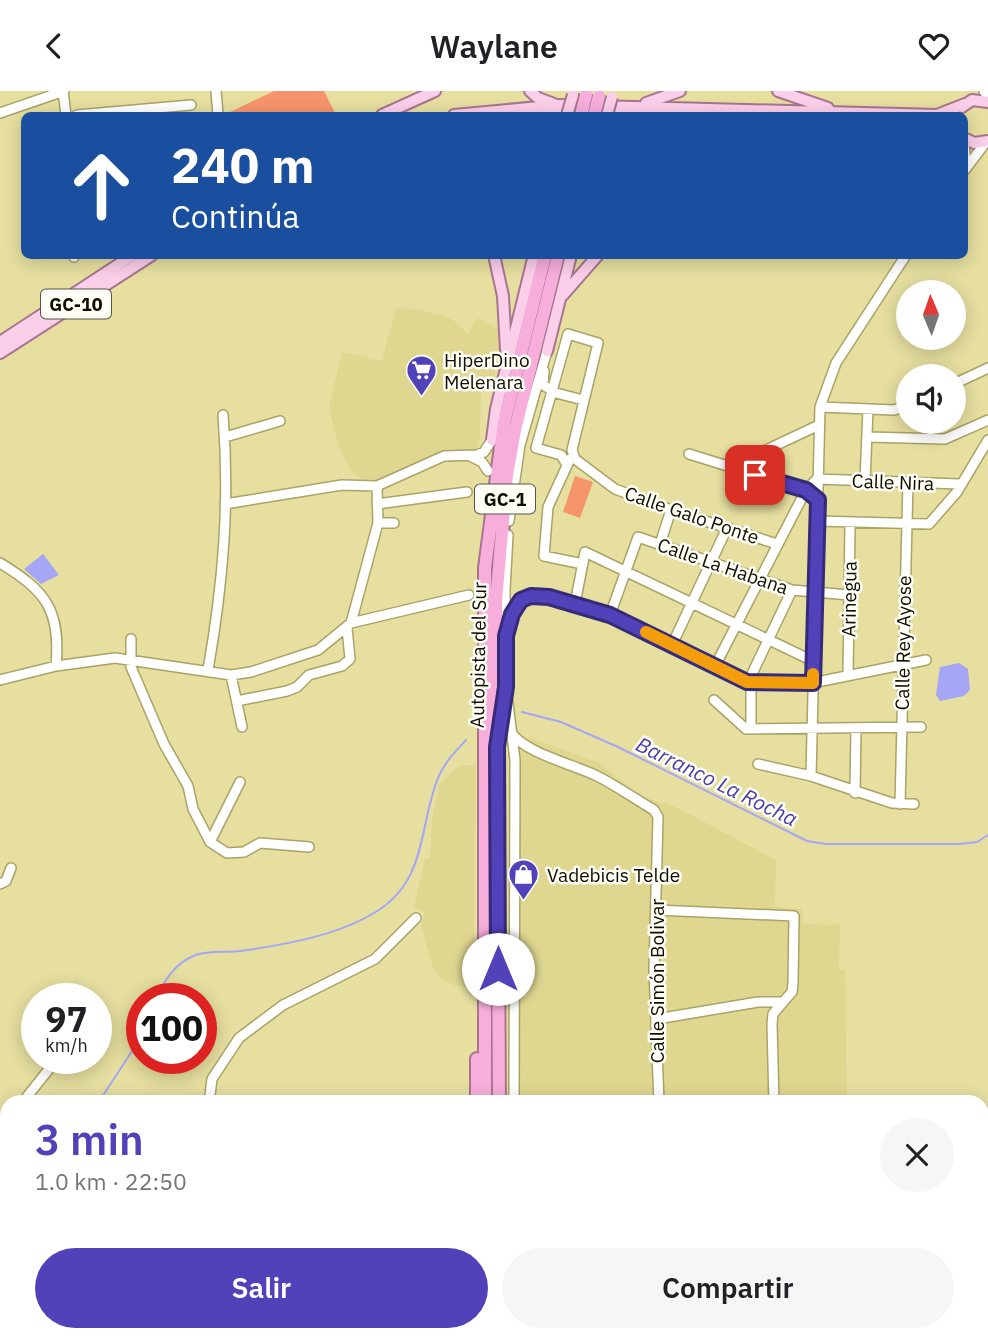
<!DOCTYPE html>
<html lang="es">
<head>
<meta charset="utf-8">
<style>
  :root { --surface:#fff; --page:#f6f6f6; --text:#202124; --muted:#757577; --accent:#5142ba }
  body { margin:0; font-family:"IBM Plex Sans",sans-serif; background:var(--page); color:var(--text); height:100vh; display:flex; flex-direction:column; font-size:26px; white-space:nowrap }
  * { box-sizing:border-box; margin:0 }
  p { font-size:23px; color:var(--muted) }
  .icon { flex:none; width:38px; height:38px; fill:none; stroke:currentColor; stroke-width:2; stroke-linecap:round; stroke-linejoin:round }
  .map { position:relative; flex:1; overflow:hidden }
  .drawer { position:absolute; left:0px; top:1004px; width:989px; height:247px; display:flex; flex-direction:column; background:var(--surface); border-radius:21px 21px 0 0; box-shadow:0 4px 18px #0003 }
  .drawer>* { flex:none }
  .banner { position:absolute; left:21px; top:21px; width:947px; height:147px; border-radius:10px; box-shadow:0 4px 18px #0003; background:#1a4fa0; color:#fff; overflow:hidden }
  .needle { width:46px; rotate:358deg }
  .controls { position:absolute; left:896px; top:189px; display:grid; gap:14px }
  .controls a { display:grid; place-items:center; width:70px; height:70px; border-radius:50%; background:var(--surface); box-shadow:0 4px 18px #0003; font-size:35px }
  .speed { position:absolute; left:21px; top:892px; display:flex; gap:14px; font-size:35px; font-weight:700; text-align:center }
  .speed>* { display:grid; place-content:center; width:91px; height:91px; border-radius:50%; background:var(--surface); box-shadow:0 4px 18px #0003; line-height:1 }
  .speed small { font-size:18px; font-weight:400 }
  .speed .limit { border:10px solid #d22; background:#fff; color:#111 }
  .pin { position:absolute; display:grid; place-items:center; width:60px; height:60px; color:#fff; margin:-30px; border-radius:14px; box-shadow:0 4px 10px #0006 }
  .me { position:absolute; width:77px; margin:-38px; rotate:0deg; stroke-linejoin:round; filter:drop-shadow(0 0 5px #0008) }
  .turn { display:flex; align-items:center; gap:24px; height:147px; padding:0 35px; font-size:32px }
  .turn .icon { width:91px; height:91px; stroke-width:2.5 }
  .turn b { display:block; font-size:49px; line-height:60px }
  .round { display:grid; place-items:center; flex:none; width:74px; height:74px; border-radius:37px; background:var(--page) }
  .head { display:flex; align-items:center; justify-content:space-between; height:119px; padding:0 35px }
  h1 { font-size:42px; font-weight:600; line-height:52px; color:var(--accent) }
  .action { display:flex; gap:14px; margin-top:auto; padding:14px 35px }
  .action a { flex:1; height:80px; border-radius:42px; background:var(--accent); color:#fff; font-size:28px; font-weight:600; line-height:80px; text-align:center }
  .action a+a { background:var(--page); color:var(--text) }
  header { display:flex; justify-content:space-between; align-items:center; height:91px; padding:0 35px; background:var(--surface); font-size:32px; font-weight:600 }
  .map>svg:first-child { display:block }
  .built { fill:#dfd790 }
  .green { fill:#f6946c }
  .water { fill:#a5a6f5 }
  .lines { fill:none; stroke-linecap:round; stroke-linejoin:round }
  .stream { stroke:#a5a6f5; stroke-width:2 }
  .minor-casing { stroke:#aaa366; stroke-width:12 }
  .major-casing { stroke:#a7768e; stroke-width:14 }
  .highway-casing { stroke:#a7768e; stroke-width:16 }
  .minor { stroke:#fff; stroke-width:9 }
  .major { stroke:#fbcee9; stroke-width:10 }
  .highway { stroke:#f8aedb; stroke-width:12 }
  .major-bridge-casing { stroke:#a7768e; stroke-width:14; stroke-linecap:butt }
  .highway-bridge-casing { stroke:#a7768e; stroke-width:16; stroke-linecap:butt }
  .major-bridge { stroke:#fbcee9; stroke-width:10 }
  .highway-bridge { stroke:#f8aedb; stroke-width:12 }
  .route-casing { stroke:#352b79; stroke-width:18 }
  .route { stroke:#5142ba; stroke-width:12 }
  .slow { stroke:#f59e0b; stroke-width:12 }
  .labels { text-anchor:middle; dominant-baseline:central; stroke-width:5; stroke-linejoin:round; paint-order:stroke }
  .shield { fill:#fefef7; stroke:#57554a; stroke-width:2 }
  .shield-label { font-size:18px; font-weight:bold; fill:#100d00 }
  .poi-label { font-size:19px; fill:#100d00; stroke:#fefef7; text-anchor:start }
  .street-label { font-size:19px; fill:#100d00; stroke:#fefef7 }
  .water-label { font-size:21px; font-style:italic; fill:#4a3cab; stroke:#fefef7 }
</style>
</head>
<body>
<header><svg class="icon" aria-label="back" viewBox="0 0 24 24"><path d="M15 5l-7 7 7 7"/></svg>Waylane<svg class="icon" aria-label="heart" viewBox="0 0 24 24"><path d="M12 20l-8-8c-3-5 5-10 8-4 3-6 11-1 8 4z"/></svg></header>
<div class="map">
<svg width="988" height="1250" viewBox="0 0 988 1250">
  <rect width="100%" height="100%" fill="#e6dfa0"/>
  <!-- built -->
  <path class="built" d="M396,217L417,218L452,228L468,243L477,227L500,239V269L495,275L494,289L484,291L481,297L480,347L476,360L368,391L351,380L339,357L329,316L342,261L382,270Z
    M519,643L600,672L640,705L676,716L776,769L775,816L803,818V833L840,834L839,879H845L847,1011L518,1012L513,667Z
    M460,674H475L474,896L453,894L441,888L433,876L421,835L425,821L414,816L425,768H430L432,727L440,692Z
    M595,1244H791L794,1250H598Z"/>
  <!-- green -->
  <path class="green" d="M274,0H324L336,24H229L228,22Z
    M575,385L593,391L580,427L563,421Z"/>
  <!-- water -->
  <path class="water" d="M43,463L59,484L41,493L24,478Z
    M959,572L968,578L970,599L964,605L940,610L936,604L940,576Z"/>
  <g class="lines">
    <!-- stream -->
    <path class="stream" d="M522,621L561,631L618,656L807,750L826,753H959L977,751L988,744
      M157,908C163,890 175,873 193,865C206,859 226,862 240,860C283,854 336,845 374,822C428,790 418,737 438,687C444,672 455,661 466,649
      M98,1012L142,945
      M1,1129L7,1123"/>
    <defs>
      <path id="minor" d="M63,0L66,24
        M216,0L218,24
        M984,0L988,7
        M0,22L64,0
        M77,24L191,14
        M964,52L966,74
        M964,80L986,51
        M74,164V166
        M544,280L543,294L556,302L583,309
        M954,293L988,277
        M820,316L894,319L908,314
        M225,346L280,330
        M867,346L945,348L988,329
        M689,363L811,401
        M470,365L482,371L488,380
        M570,368L548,416L544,465L583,473
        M575,368L615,398L671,419L777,453
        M566,372L561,364L536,357L568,243L598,252L572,359L575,368
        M730,376L819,334
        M817,388L959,393
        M865,390L868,318
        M225,413L342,394L377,395L444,365L477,364L484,361L492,349
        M377,413L467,401
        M509,430L520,354L547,260
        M818,430L929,433L957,401L988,349
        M378,432H394
        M508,444L505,499L506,596L515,669L514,1012
        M660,453L671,419
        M0,472C46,500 61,519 56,575
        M575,513L585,461L813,570
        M610,524L638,446L792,499L849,504
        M351,532L378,432L377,395
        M508,539L521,509L531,505L549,506L610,524L751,592H812L926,569
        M131,548V576L164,653L188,695L193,718L210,751L227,762L244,761L260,752L309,756
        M672,554L727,437
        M715,575L806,399L817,388
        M208,579C223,493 230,412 223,324
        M231,584L242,636
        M848,585L850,432
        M0,589L56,575L115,567L231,584L251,581L318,559L351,532L469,504
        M714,609L746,638L921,636
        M237,610L287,600L297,596L309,584L342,575L350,568L347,537
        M751,638V585L792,499
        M511,641C522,661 575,674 597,685C617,695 635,708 654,719L658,726L654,879L659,1012
        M758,673L811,685L892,712L914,713
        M811,685L820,316L836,272L906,164
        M855,702L856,637
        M900,713L908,392
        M210,751L240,691
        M0,793L6,790L11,777
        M656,819L794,825L793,892L792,901L783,911H758L657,928
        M22,1012L53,973
        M209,1012L212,988L239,947L283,914L375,868L416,827
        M774,1012L772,933L773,923L783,911
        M0,1046L7,1031
        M0,1133L7,1138
        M0,1237L7,1233
        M178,1244L181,1250
        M233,1244L234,1250
        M287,1244L288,1250
        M310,1244L320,1250
        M590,1244L594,1250
        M799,1244L802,1250
        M41,1250L43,1244
        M54,1250L61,1246
        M119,1250L126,1244"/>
      <path id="major" d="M530,0L538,7L554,13
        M778,0L828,17
        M646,12L680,0
        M962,16L972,9L988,11
        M382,24L435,0
        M454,24L560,14L937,24L965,13
        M546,24L601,22L668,24
        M964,47L974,52L988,50
        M494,164L503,205L506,259
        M563,204L598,164
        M0,251L133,164
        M547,260L571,164
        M0,262L152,164
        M492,349L496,318L534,164"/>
      <path id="highway" d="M503,618L506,596
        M477,1012V968
        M485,1012V477L504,332L545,164
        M499,1012L496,510L507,384L515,339L558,164
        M486,1244V1250
        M572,1244L576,1250
        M335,1247L359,1250
        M425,1250L428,1244
        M550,1250L553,1244"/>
    </defs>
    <!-- minor casing -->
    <use href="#minor" class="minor-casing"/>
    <!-- major casing -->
    <use href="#major" class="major-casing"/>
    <!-- highway casing -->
    <use href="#highway" class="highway-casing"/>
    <!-- minor -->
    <use href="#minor" class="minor"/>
    <!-- major -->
    <use href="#major" class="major"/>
    <!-- highway -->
    <use href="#highway" class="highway"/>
    <defs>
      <path id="major-bridge" d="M567,24L573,4
        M607,24L612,6"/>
      <path id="highway-bridge" d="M581,24L586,4
        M594,24L599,5
        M496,1245L507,1250"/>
    </defs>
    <!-- major-bridge casing -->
    <use href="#major-bridge" class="major-bridge-casing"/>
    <!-- highway-bridge casing -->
    <use href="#highway-bridge" class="highway-bridge-casing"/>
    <!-- major-bridge -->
    <use href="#major-bridge" class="major-bridge"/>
    <!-- highway-bridge -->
    <use href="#highway-bridge" class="highway-bridge"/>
  </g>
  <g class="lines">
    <defs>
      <path id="route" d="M498,878L497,656L506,596V545L512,523L521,509L531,505L549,506L610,524L747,591L813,592L818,409L806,399L755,384"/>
    </defs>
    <!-- route casing -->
    <use href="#route" class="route-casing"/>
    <!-- route -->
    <use href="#route" class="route"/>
    <!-- slow -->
    <path class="slow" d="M646,541L747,591L813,592V583"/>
  </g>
  <!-- icons -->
  <defs>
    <symbol id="supermarket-pin" viewBox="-11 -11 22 30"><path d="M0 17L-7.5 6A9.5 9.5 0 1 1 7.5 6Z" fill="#5142ba" stroke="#fefef7"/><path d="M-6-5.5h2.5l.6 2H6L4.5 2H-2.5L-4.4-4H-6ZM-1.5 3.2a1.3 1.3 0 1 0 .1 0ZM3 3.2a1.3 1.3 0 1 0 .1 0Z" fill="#fff"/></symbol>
    <symbol id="shop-pin" viewBox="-11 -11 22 30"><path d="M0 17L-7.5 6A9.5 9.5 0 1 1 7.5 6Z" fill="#5142ba" stroke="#fefef7"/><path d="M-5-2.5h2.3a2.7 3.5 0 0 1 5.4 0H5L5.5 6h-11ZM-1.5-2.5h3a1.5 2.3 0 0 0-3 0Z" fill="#fff"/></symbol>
  </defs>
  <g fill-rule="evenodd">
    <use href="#supermarket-pin" x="404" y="262" width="35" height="47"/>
    <use href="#shop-pin" x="506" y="766" width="35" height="47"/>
  </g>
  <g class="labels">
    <!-- shield labels -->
    <g class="shield">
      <rect x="41" y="198.5" width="70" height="29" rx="5"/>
      <rect x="475" y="393.5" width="60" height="29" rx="5"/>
    </g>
    <g class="shield-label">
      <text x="76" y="213">GC-10</text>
      <text x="505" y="408">GC-1</text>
    </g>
    <!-- poi labels -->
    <g class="poi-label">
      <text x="444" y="269">HiperDino<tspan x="444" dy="22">Melenara</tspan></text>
      <text x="547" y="784">Vadebicis Telde</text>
    </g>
    <!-- street labels -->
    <g class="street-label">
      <text transform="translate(893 391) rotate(2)">Calle Nira</text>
      <text transform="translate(692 424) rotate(19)">Calle Galo Ponte</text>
      <text transform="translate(723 475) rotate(19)">Calle La Habana</text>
      <text transform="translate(849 508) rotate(-89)">Arinegua</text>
      <text transform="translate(903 552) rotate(-89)">Calle Rey Ayose</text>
      <text transform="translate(478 564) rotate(-89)">Autopista del Sur</text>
      <text transform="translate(657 890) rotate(-90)">Calle Simón Bolivar</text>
    </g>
    <!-- water labels -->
    <g class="water-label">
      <text transform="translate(717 690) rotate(26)">Barranco La Rocha</text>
    </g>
  </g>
</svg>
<div class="controls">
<a><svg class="needle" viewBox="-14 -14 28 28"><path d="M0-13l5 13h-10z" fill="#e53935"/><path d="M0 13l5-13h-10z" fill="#757577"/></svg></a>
<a><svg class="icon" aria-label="sound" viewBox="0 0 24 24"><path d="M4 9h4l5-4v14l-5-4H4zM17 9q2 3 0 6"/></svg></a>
</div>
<div class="speed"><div>97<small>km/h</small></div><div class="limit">100</div></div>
<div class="pin" style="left:755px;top:384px;background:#d93025"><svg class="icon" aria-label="arrive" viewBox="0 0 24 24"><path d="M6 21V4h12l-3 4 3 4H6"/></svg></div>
<svg class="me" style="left:498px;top:878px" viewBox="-20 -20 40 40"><circle r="19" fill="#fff"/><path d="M0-13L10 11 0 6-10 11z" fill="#5142ba"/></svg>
<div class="banner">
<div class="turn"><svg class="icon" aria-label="ahead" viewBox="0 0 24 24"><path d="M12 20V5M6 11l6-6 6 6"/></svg><div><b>240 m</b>Continúa</div></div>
</div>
<section class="drawer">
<div class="head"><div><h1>3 min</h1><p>1.0 km · 22:50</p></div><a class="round"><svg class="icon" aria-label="close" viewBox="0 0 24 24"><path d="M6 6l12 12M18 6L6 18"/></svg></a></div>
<div class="action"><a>Salir</a><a>Compartir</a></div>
</section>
</div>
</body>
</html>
